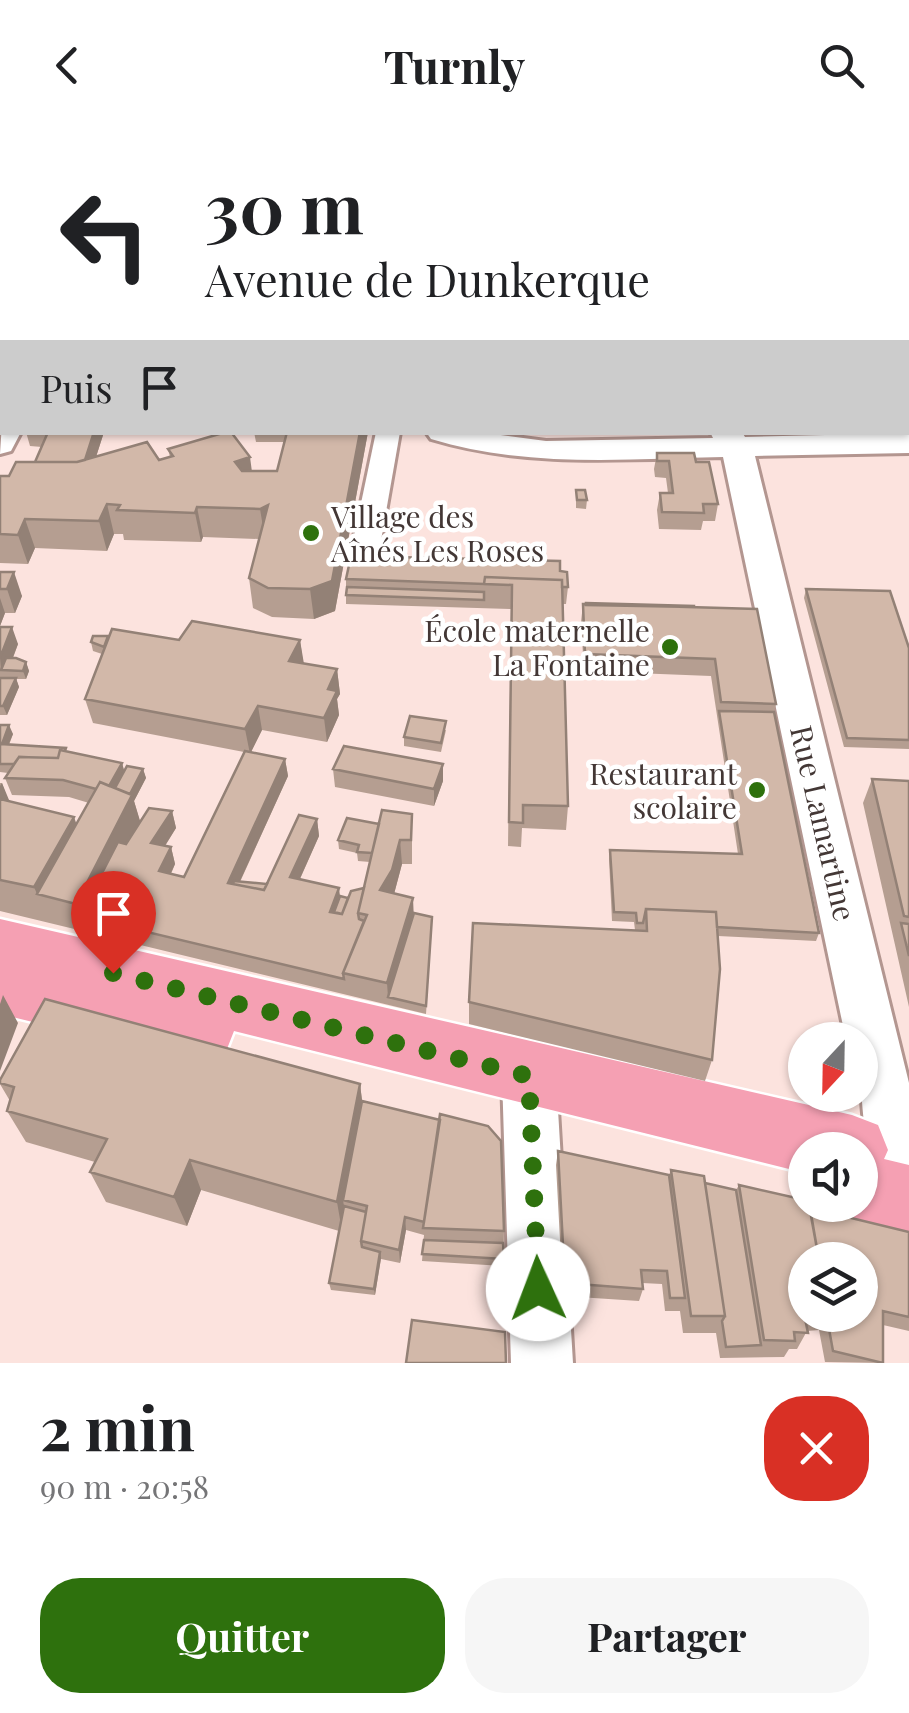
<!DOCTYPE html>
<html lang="fr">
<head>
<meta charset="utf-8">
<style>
  :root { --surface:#fff; --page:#f6f6f6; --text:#202124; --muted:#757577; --accent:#2e710d }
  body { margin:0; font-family:"Playfair Display",serif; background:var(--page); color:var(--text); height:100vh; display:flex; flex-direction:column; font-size:38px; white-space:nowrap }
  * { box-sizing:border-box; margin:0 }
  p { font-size:32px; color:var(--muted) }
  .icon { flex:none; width:55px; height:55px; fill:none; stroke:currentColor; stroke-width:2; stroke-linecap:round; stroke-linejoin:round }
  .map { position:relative; height:1233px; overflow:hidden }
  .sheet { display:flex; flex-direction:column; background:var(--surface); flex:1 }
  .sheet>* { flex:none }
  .guide { position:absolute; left:0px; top:0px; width:910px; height:305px; box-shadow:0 2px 8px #0004; background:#fff; color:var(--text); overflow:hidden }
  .needle { width:65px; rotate:202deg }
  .tools { position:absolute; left:788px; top:892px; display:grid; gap:20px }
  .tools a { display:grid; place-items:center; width:90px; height:90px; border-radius:50%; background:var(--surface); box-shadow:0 2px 8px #0004; font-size:50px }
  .pin { position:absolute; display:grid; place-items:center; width:85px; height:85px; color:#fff; margin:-102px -42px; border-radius:50% 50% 50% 0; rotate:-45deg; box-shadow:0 0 10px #0007 }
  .pin .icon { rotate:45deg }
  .me { position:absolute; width:110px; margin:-55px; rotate:358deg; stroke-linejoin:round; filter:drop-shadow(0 0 8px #0008) }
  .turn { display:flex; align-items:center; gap:35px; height:210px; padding:0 40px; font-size:45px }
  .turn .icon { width:130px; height:130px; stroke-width:2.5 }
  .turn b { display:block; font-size:70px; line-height:85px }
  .then { display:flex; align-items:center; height:95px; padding:0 40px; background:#0003; gap:20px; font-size:38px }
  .round { display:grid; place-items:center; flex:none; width:105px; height:105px; border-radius:40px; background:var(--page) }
  .head { display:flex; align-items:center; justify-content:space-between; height:170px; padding:0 40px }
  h1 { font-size:60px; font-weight:700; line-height:75px }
  .action { display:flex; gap:20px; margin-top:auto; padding:20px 40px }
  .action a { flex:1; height:115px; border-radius:40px; background:var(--accent); color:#fff; font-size:40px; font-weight:700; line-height:115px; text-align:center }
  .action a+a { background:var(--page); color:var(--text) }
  header { display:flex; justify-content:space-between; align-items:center; height:130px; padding:0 40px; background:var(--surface); font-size:45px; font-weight:700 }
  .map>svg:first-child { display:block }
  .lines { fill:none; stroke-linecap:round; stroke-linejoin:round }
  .service-casing { stroke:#b39690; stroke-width:6 }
  .pedestrian-casing { stroke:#b39690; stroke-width:6 }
  .minor-casing { stroke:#b39690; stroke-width:6 }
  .primary-casing { stroke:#fff; stroke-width:5 }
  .service { fill:#fff; fill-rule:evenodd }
  .pedestrian { fill:#fff; fill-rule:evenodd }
  .minor { fill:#fff; fill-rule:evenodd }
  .primary { fill:#f5a0b3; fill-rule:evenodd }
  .wall { fill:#b59e91; fill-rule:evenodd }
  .shaded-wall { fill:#938176 }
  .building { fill:#d2b8a9; stroke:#938176; stroke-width:2.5 }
  .route { stroke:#2e710d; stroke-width:18; stroke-dasharray:0 32.4 }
  .poi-dot { fill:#2e710d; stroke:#fff; stroke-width:4 }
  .labels { text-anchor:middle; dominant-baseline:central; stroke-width:9; stroke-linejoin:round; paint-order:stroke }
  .poi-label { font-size:30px; fill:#433735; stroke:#fff; text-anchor:end }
  .street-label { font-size:30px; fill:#433735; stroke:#fff }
</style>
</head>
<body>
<header><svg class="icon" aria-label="back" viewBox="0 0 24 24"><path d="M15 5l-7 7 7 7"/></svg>Turnly<svg class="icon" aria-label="search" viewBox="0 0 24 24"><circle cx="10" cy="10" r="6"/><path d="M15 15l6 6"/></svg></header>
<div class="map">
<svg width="909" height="1233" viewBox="0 0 909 1233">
  <rect width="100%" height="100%" fill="#fce3de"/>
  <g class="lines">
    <defs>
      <path id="service" d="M908,127H909V137H908Z"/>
      <path id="pedestrian" d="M376,302H400L380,416L366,424L352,416Z"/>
      <path id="minor" d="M583,0H605L606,2H584Z
        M2,293V302H21L11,321L0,324Z
        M426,302H478L546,311L713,308L710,302H742L745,307L909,303V323L755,326L909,953V1101L889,1092C864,1033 860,971 860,910H846L723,327C624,329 527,338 431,309Z
        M529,921L548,929L556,946L573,1233H511L502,946L510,929Z"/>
      <path id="primary" d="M0,789L852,985L878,995L888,1020L884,1029L909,1035V1109L834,1086L829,1075H860V1020H805V1043L234,901L225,924L201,933L0,884Z"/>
    </defs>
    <!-- service casing -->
    <use href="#service" class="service-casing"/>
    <!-- pedestrian casing -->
    <use href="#pedestrian" class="pedestrian-casing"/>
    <!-- minor casing -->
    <use href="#minor" class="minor-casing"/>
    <!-- primary casing -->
    <use href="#primary" class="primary-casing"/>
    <!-- service -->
    <use href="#service" class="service"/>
    <!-- pedestrian -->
    <use href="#pedestrian" class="pedestrian"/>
    <!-- minor -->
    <use href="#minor" class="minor"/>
    <!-- primary -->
    <use href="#primary" class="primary"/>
  </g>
  <!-- wall -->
  <path class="wall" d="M175,0H244L243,2H175Z
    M509,0H574V2H509Z
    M908,34H909V102L908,100Z
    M0,54H2V79H0Z
    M26,302H104L96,327L159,330L170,327L168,319L252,341H277L284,312H256L254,302H368L335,481L314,489L272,487L253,478L249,448L259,409L203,407L201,412L124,410L123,404H114L107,421L35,418L28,434L0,433V346H9L35,332L42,317L30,316Z
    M657,323L696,332L718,374L715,391H703L701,400L659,399L657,380L660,363H668L666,348L655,347L654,339Z
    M576,360L587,370L586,379L576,378Z
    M560,441L568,457L566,474H562L568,676L566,700L522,698L521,717L508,716L511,479L346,474V449Z
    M0,442L22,466L15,483H5L0,496Z
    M806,459L909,518V619L844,617L804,468Z
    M583,474L694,476L776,574L774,582L819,803L816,811L718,806L712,930L705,951L469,894V872L635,800L634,792L612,791L609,729L610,720L738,724L711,546L584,541L581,492Z
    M0,497L18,514L13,528L26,532L29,541L26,549H16L19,557L7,585H0Z
    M108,509L179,510H300L303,533L337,539L340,564L337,569L339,585L327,612L262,600L251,622L285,629L288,646L240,752L267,754L317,689L319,706L300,749L340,766L348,768L364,758L370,732L358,731L357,723L339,719L338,710L412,708V734H402L394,764L413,783L432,795L426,884L0,781V653H2L8,671L77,694L89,673L69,667L12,665L5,648L8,643L0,642V595L13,604L9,615L67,621L122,633L124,642L143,639L146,648L134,671L140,692L172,681L176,698L165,716L171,717L175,734L171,744L184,747L244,622L93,593L85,569L102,524L93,521L91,512Z
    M446,600L441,622L404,616V607Z
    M443,634V651L434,676L335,657L333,639Z
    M872,649L909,651V877L863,673Z
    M0,950L360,954L362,971L504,1101L503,1136L422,1131L424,1105L406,1100L400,1133L381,1129L375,1165L331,1160L329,1153L339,1101L201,1060L187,1096L106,1072L90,1042L95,1032L26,1012L7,981L10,971L0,954Z
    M558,1021L669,1045L671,1040L705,1053L736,1060L739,1055L810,1078L909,1102V1201L883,1195V1233L825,1232L819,1200L807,1201L797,1219H789L784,1227L720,1228L716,1203H683L680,1181H665L662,1154L642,1153L643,1159L639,1171L563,1166L556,1035ZM805,1130L860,1185H805Z"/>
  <!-- shaded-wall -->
  <path class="shaded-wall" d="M2,175V199L0,204V179Z
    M94,302H104L85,361L80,344Z
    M360,302H368L335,481L314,489L310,459Z
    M250,327L254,357L235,332Z
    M107,374L114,404L107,421L99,391Z
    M268,375L265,409L260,379Z
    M197,377L203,407L201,412L195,383Z
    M25,389L35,418L28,434L18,405Z
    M14,442L22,466L15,483L7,459Z
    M0,468L5,483L0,496Z
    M12,497L18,514L8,540H1L0,528Z
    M300,510L304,534L289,531Z
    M26,532L29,541L26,549L23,541Z
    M337,539L340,564L337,569L339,585L327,612L324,588L328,559Z
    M16,548L19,557L7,585L3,576Z
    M258,576L262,600L250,624L245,599Z
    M9,595L13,604L5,623L2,614Z
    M285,629L288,646L235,762L228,753Z
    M122,633L127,650L116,669L106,662Z
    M443,634V651L434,676V659Z
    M143,639L146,648L134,671L141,694L80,786L76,774L126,671Z
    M2,653L9,670L0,684V656Z
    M172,681L176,698L156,730L151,713Z
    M74,687L87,723L37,764L34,757Z
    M317,689L319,706L293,764L290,747Z
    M400,710L402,734L394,764L380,760Z
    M171,717L175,734L164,758L159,741Z
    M339,758L341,775L335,790L330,782Z
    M413,768L414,791L388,867L387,853Z
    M3,865L18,893L0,941V874Z
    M360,954L364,986L343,1070L345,1083L342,1101L337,1072Z
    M190,1030L201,1060L187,1096L174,1067Z
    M405,1087L406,1100L400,1133L399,1120Z
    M380,1122L381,1128L375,1165L374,1159Z"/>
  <!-- building -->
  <path class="building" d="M0,0H35L33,2L2,3H0Z
    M60,0H107L106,2H58Z
    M192,0H225L224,2H191Z
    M0,142H2V175L0,179Z
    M908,162L909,165V185H908Z
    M908,258H909V279H908Z
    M48,302H94L85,330L77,332H35Z
    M226,302H231L250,327L235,332L242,341H277L287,302H360L332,451L310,459L268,458L249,448L268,375L260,379L197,377L195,383L117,380L120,375L107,374L99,391L25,389L18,405L0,404V346H9L16,332H77L147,312L159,330L173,326L168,319Z
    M657,323H694L696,332H709L718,374H703L704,383L662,382L660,363H673L669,331H657Z
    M576,360H585L587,370H577Z
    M351,426L560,431V441L567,442L568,457H562V450L485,447L484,454L346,449Z
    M0,442H14L7,459H0Z
    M485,447L562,450L568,676L523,675V693L509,692L512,455L484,454Z
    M347,457L484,462V470L346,465Z
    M806,459L890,461L909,518V610L847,608Z
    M586,473L694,476V477L586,475Z
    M583,474L757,479L776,574L721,572L715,529L585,524Z
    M192,491L300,510L289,531L337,539L328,559L337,561L324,588L258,576L245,599L85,569L112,499L179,510Z
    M0,497H12L0,528Z
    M93,506H108L104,517L91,512Z
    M6,528H16L26,532L23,541L1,540Z
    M0,548H16L3,576H0Z
    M719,581L774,582L819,803L717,797L716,782L646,779L643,793H637L636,783L614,782L610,720L742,724Z
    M410,586L446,591L441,613L404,607Z
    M0,595H9L2,614L66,618L65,621L60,620L58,628L19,627L14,634H0Z
    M344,616L443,634L434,659L333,639Z
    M60,620L122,633L109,656L100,652L96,659L63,650L5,648L19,627L58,628Z
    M245,621L285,629L228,753L264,760L299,685L317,689L290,747L339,758L330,782L342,784L351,761L364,758L358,783L359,789L364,791L343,843L344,849L80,786L118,712L126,714L149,678L172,681L151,713L171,717L159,741L184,747Z
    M127,636L143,639L130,664L115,658Z
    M872,649L909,651V787L904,786Z
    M100,652L132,665L76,774L37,764Z
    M0,669L74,687L34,757L0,750Z
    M382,680L412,684L411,710H400L392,740L380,760L413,768L387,853L343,843L367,785L358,783Z
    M347,688L379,694L372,723L357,722L359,715L338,710Z
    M234,751L267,754L264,760L233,754Z
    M340,766L348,768L342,784L334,782Z
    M646,779L716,782L720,839L712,930L469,872L473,793L647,801Z
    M414,783L432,787L426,876L388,867Z
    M901,793L909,794V826Z
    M45,869L360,954L337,1072L190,1030L174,1067L90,1042L107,1009L7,981L14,957L0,953V950Z
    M362,971L440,990L424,1092L405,1087L399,1120L361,1111L367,1076L343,1070Z
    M440,984L488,996L501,1011L504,1101L423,1098Z
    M558,1021L669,1045L685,1168H670L667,1141L641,1140L643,1159L565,1153Z
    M671,1040L704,1046L725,1186H691Z
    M705,1053L736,1060L761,1215L726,1217L722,1191L725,1186Z
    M739,1055L805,1070V1075H809L819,1130H805L804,1184L808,1203L794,1202L795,1211L764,1210Z
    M344,1076L366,1082L361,1111L362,1117L380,1122L374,1159L329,1153Z
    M810,1078L909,1102V1187L883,1181V1233L833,1221L827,1188L829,1185H860V1130H819Z
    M424,1110L503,1113L504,1129L422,1124Z
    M412,1190L505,1202L506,1233H406Z"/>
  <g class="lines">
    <!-- route -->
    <path class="route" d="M113,843L529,946L538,1159"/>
  </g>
  <!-- markers -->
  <g class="poi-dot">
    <circle cx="311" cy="403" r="10"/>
    <circle cx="670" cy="517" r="10"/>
    <circle cx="757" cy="660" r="10"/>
  </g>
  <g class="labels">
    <!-- poi labels -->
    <g class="poi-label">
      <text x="331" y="386" text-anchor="start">Village des<tspan x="331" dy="34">Aînés Les Roses</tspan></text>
      <text x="650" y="500">École maternelle<tspan x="650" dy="34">La Fontaine</tspan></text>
      <text x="737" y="643">Restaurant<tspan x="737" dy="34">scolaire</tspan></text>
    </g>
    <!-- street labels -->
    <g class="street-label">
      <text transform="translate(824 693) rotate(77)">Rue Lamartine</text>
    </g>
  </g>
</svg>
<div class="tools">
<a><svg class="needle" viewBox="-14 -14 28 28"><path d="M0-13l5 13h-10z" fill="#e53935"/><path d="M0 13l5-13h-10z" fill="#757577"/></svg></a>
<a><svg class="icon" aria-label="sound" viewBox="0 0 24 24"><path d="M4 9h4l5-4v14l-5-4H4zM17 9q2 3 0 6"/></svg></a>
<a><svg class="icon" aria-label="layers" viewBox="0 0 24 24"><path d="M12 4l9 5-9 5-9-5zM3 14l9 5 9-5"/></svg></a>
</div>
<div class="pin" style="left:113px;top:843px;background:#d93025"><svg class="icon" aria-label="arrive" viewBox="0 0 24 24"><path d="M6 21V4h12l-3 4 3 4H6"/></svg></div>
<svg class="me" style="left:538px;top:1159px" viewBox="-20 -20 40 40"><circle r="19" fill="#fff"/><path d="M0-13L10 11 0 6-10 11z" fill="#2e710d"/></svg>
<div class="guide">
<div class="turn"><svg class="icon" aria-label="left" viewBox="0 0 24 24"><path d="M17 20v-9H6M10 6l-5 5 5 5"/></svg><div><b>30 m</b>Avenue de Dunkerque</div></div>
<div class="then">Puis<svg class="icon" aria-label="arrive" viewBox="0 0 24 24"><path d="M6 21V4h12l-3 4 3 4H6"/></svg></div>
</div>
</div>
<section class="sheet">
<div class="head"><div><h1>2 min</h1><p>90 m · 20:58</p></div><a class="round" style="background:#d93025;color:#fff"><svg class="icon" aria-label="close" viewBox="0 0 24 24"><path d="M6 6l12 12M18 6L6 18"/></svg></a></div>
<div class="action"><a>Quitter</a><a>Partager</a></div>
</section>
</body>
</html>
